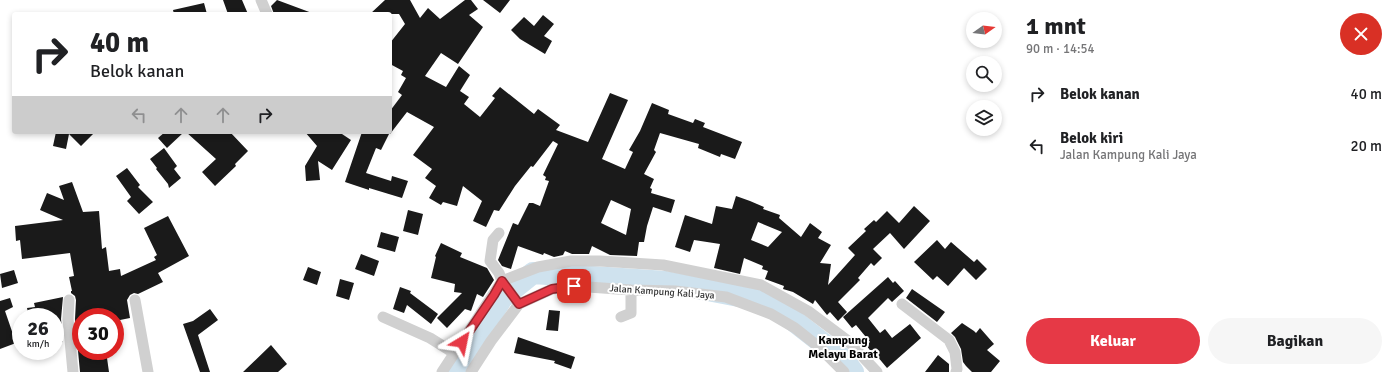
<!DOCTYPE html>
<html lang="id">
<head>
<meta charset="utf-8">
<style>
  :root { --surface:#fff; --page:#f6f6f6; --text:#202124; --muted:#757577; --accent:#e63946 }
  body { margin:0; font-family:Signika,sans-serif; background:var(--page); color:var(--text); height:100vh; display:flex; flex-direction:column; font-size:15px; white-space:nowrap }
  * { box-sizing:border-box; margin:0 }
  p { font-size:13px; color:var(--muted) }
  .icon { flex:none; width:22px; height:22px; fill:none; stroke:currentColor; stroke-width:2; stroke-linecap:round; stroke-linejoin:round }
  .map { position:relative; flex:1; overflow:hidden }
  .details { display:flex; flex-direction:column; background:var(--surface); width:380px }
  .details>* { flex:none }
  .top-card { position:absolute; left:12px; top:12px; width:380px; height:122px; border-radius:4px; box-shadow:0 2px 6px #0003; background:#fff; color:var(--text); overflow:hidden }
  .needle { width:26px; rotate:76deg }
  .buttons { position:absolute; left:966px; top:12px; display:grid; gap:8px }
  .buttons a { display:grid; place-items:center; width:36px; height:36px; border-radius:50%; background:var(--surface); box-shadow:0 2px 6px #0003; font-size:20px }
  .speed { position:absolute; left:12px; top:308px; display:flex; gap:8px; font-size:20px; font-weight:700; text-align:center }
  .speed>* { display:grid; place-content:center; width:52px; height:52px; border-radius:50%; background:var(--surface); box-shadow:0 2px 6px #0003; line-height:1 }
  .speed small { font-size:10px; font-weight:400 }
  .speed .limit { border:6px solid #d22; background:#fff; color:#111 }
  .pin { position:absolute; display:grid; place-items:center; width:34px; height:34px; color:#fff; margin:-17px; border-radius:8px; box-shadow:0 2px 6px #0006 }
  .me { position:absolute; width:44px; margin:-22px; rotate:35deg; stroke-linejoin:round; filter:drop-shadow(0 0 3px #0008) }
  .turn { display:flex; align-items:center; gap:14px; height:84px; padding:0 12px; font-size:18px }
  .turn .icon { width:52px; height:52px; stroke-width:2.5 }
  .turn b { display:block; font-size:28px; line-height:34px }
  .lanes { display:flex; align-items:center; height:38px; padding:0 12px; background:#0003; justify-content:center; gap:20px; direction:ltr }
  .lanes .off { opacity:.35 }
  .round { display:grid; place-items:center; flex:none; width:42px; height:42px; border-radius:21px; background:var(--page) }
  .summary { display:flex; align-items:center; justify-content:space-between; height:68px; padding:0 12px }
  h1 { font-size:24px; font-weight:800; line-height:30px }
  .button { display:flex; gap:8px; margin-top:auto; padding:8px 12px }
  .button a { flex:1; height:46px; border-radius:24px; background:var(--accent); color:#fff; font-size:16px; font-weight:800; line-height:46px; text-align:center }
  .button a+a { background:var(--page); color:var(--text) }
  ul { padding:0; list-style:none }
  li { display:flex; align-items:center; gap:12px; height:52px; padding:0 12px }
  li div { flex:1 }
  li b { display:block; font-size:15px }
  li em { font-style:normal }
  main { display:flex; flex:1; min-height:0 }
  .map>svg:first-child { display:block }
  .lines { fill:none; stroke-linecap:round; stroke-linejoin:round }
  .river { stroke:#cfe2ee; stroke-width:22 }
  .building { fill:#1a1a1a; fill-rule:evenodd }
  .street { stroke:#d0d0d0; stroke-width:11 }
  .route-casing { stroke:#96252e; stroke-width:10 }
  .route { stroke:#e63946; stroke-width:7 }
  .labels { text-anchor:middle; dominant-baseline:central; stroke-width:4; stroke-linejoin:round; paint-order:stroke }
  .street-label { font-size:10px; fill:#333; stroke:#fff }
  .quarter-label { font-size:12px; font-weight:bold; fill:#000; stroke:#fff }
</style>
</head>
<body>
<main>
<div class="map">
<svg width="1014" height="372" viewBox="0 0 1014 372">
  <rect width="100%" height="100%" fill="#fff"/>
  <g class="lines">
    <!-- river -->
    <path class="river" d="M455,372L502,298L533,273L666,282L770,302L844,360L853,372"/>
  </g>
  <!-- building -->
  <path class="building" d="M223,0H242L248,14H228Z
    M277,0L312,13V14H274L271,6Z
    M385,0H410L420,18L428,8L440,19L465,0H471L478,9L469,15L483,27L458,64L441,53L425,76L446,87L459,66L470,75L460,91L469,97L464,104L480,117L495,98L492,96L500,87L534,114L538,109L560,125L556,130L588,142L610,93L628,100L602,159L625,169L633,152L629,150L640,131L652,103L669,110L668,114L693,123L695,119L705,123L703,127L742,142L735,159L721,154L720,157L698,148L699,144L660,133L654,150L656,152L644,174L654,179L650,188L652,189L651,193L675,200L671,213L653,207L647,226L644,242H639L637,256L610,255L592,246L589,254H572L565,251L563,255L554,257L544,253L543,255L518,246L511,269L502,266L498,260L513,223L518,225L529,203H533L540,206L549,181L545,180L546,177L543,175L558,144L553,141L533,167L531,166L515,186L499,211L494,210L486,227L473,221L482,201L463,186L457,206L443,202L441,205L429,198L436,186L425,178L432,169L413,155L434,127L407,112L390,134V111L402,95L398,92L406,78L401,75L403,71L390,64V43L405,24L399,14H370ZM611,200L631,209L626,235L601,223Z
    M483,0H510L500,13Z
    M204,3L207,14H174L173,10Z
    M543,15L554,24L544,36L552,41L545,54L520,39L511,30L524,17L534,26Z
    M56,132H95L81,146L69,134L66,149L53,146Z
    M165,132H184L167,148L158,138Z
    M186,132H230L248,151L235,164L236,166L215,186L202,172L216,159Z
    M305,132H339L351,140L332,170L318,161L320,180L306,181L305,166L317,146Z
    M362,132H390L381,150L376,148L366,173L391,181L392,176L408,181L402,198L369,188V190L345,182Z
    M164,148L177,166L174,169L181,178L169,188L168,184L156,169L157,168L150,159Z
    M127,168L140,185L138,187L153,202L139,214L127,201L131,197L116,176Z
    M72,182L83,212L99,211L102,249L106,247L109,271L120,269L121,276L156,260L154,257L157,255L144,228L168,216L189,256L158,273L163,282L138,294L134,293L130,295L127,300L130,318L115,321V317H81V351H106L109,372H80L75,319L76,300L75,296L71,293V291H72L69,277L74,276L70,253L22,259L20,240L16,241L15,226L63,220L40,210L47,193L64,200L59,186Z
    M736,196L750,201L764,207L763,209L780,215L779,218L801,237L810,223L822,232L818,238L831,245L820,263L831,264L828,285L855,255L848,248L866,231L864,229L874,220L876,222L887,211L899,223L914,206L930,221L904,249L890,233L873,249L882,258L874,266L871,263L858,278L860,280L838,302L847,312L838,321L830,312L827,315L815,300L813,304L793,292L783,289L784,286L765,279L768,271L762,269L763,266L744,258L740,274L714,268L720,244L694,240L690,252L675,247L685,215L712,224L716,206L732,209ZM758,222L782,232L768,247L751,240Z
    M408,210L423,214L418,235L403,231Z
    M381,232L399,237L395,252L377,247Z
    M937,240L945,249L951,242L974,262L977,259L987,269L976,280L964,268L948,286L937,276L933,280L914,262Z
    M441,243L462,253L460,257L487,268L494,280L483,297L477,294L471,311L465,309L447,328L437,318L462,293L454,292L455,284L431,278L436,257L435,256Z
    M361,254L379,261L374,276L355,269Z
    M308,267L321,272L317,285L303,280Z
    M14,270L18,283L2,288L0,274Z
    M888,277L893,283L895,281L904,291L892,302L888,298L868,318L880,333L885,329L892,338L910,324L921,338L887,368L877,356L876,358L866,345L870,342L856,325L852,328L843,317Z
    M340,279L354,283L349,300L336,296Z
    M400,287L411,291L410,293L438,314L431,324L407,305L404,313L393,309Z
    M912,289L945,312L937,322L906,298Z
    M63,297L61,319L63,342L55,344V317H29L27,308L35,307L34,303Z
    M10,298L13,307L5,311L16,343L0,349V301Z
    M210,309L218,320L198,335L210,372H200L183,324L193,321Z
    M549,310L560,311L558,331L546,330Z
    M962,323L974,331L976,333L980,328L994,344L987,350L1000,361L991,372H972L966,366L963,362L961,349L955,337L951,333Z
    M518,337L575,357L571,369L554,363L555,361L514,353Z
    M271,345L287,364L278,372H243Z
    M938,355L949,364V372H925Z"/>
  <g class="lines">
    <!-- street -->
    <path class="street" d="M261,0L267,14
      M69,300L68,319L73,372
      M135,300L148,372
      M519,304L502,281L538,267L571,261H600L663,265L761,285L808,311L848,341L877,372
      M902,304L949,340L955,352L957,369L956,372
      M383,317L430,338L454,353
      M621,317L631,313V290
      M442,372L502,281L499,273L490,261L493,240L499,233
      M471,372L491,341L519,304L552,289L574,286L631,290L675,291L726,297L771,314L795,328L819,347L844,372"/>
  </g>
  <g class="lines">
    <defs>
      <path id="route" d="M462,342L494,295L502,281L519,304L552,289L574,286"/>
    </defs>
    <!-- route casing -->
    <use href="#route" class="route-casing"/>
    <!-- route -->
    <use href="#route" class="route"/>
  </g>
  <g class="labels">
    <!-- street labels -->
    <g class="street-label">
      <text transform="translate(662 292) rotate(4)">Jalan Kampung Kali Jaya</text>
    </g>
    <!-- quarter labels -->
    <g class="quarter-label">
      <text x="843" y="340">Kampung<tspan x="843" dy="14">Melayu Barat</tspan></text>
    </g>
  </g>
</svg>
<div class="buttons">
<a><svg class="needle" viewBox="-14 -14 28 28"><path d="M0-13l5 13h-10z" fill="#e53935"/><path d="M0 13l5-13h-10z" fill="#757577"/></svg></a>
<a><svg class="icon" aria-label="search" viewBox="0 0 24 24"><circle cx="10" cy="10" r="6"/><path d="M15 15l6 6"/></svg></a>
<a><svg class="icon" aria-label="layers" viewBox="0 0 24 24"><path d="M12 4l9 5-9 5-9-5zM3 14l9 5 9-5"/></svg></a>
</div>
<div class="speed"><div>26<small>km/h</small></div><div class="limit">30</div></div>
<div class="pin" style="left:574px;top:286px;background:#d93025"><svg class="icon" aria-label="arrive" viewBox="0 0 24 24"><path d="M6 21V4h12l-3 4 3 4H6"/></svg></div>
<svg class="me" style="left:462px;top:342px" viewBox="-20 -20 40 40"><path d="M0-17L14 15 0 8-14 15z" fill="#e63946" stroke="#fff" stroke-width="4"/></svg>
<div class="top-card">
<div class="turn"><svg class="icon" aria-label="right" viewBox="0 0 24 24"><path d="M7 20v-9h11M14 6l5 5-5 5"/></svg><div><b>40 m</b>Belok kanan</div></div>
<div class="lanes"><svg class="icon off" aria-label="left" viewBox="0 0 24 24"><path d="M17 20v-9H6M10 6l-5 5 5 5"/></svg><svg class="icon off" aria-label="ahead" viewBox="0 0 24 24"><path d="M12 20V5M6 11l6-6 6 6"/></svg><svg class="icon off" aria-label="ahead" viewBox="0 0 24 24"><path d="M12 20V5M6 11l6-6 6 6"/></svg><svg class="icon" aria-label="right" viewBox="0 0 24 24"><path d="M7 20v-9h11M14 6l5 5-5 5"/></svg></div>
</div>
</div>
<section class="details">
<div class="summary"><div><h1>1 mnt</h1><p>90 m · 14:54</p></div><a class="round" style="background:#d93025;color:#fff"><svg class="icon" aria-label="close" viewBox="0 0 24 24"><path d="M6 6l12 12M18 6L6 18"/></svg></a></div>
<ul>
<li><svg class="icon" aria-label="right" viewBox="0 0 24 24"><path d="M7 20v-9h11M14 6l5 5-5 5"/></svg><div><b>Belok kanan</b></div><em>40 m</em></li>
<li><svg class="icon" aria-label="left" viewBox="0 0 24 24"><path d="M17 20v-9H6M10 6l-5 5 5 5"/></svg><div><b>Belok kiri</b><p>Jalan Kampung Kali Jaya</p></div><em>20 m</em></li>
</ul>
<div class="button"><a>Keluar</a><a>Bagikan</a></div>
</section>
</main>
</body>
</html>
